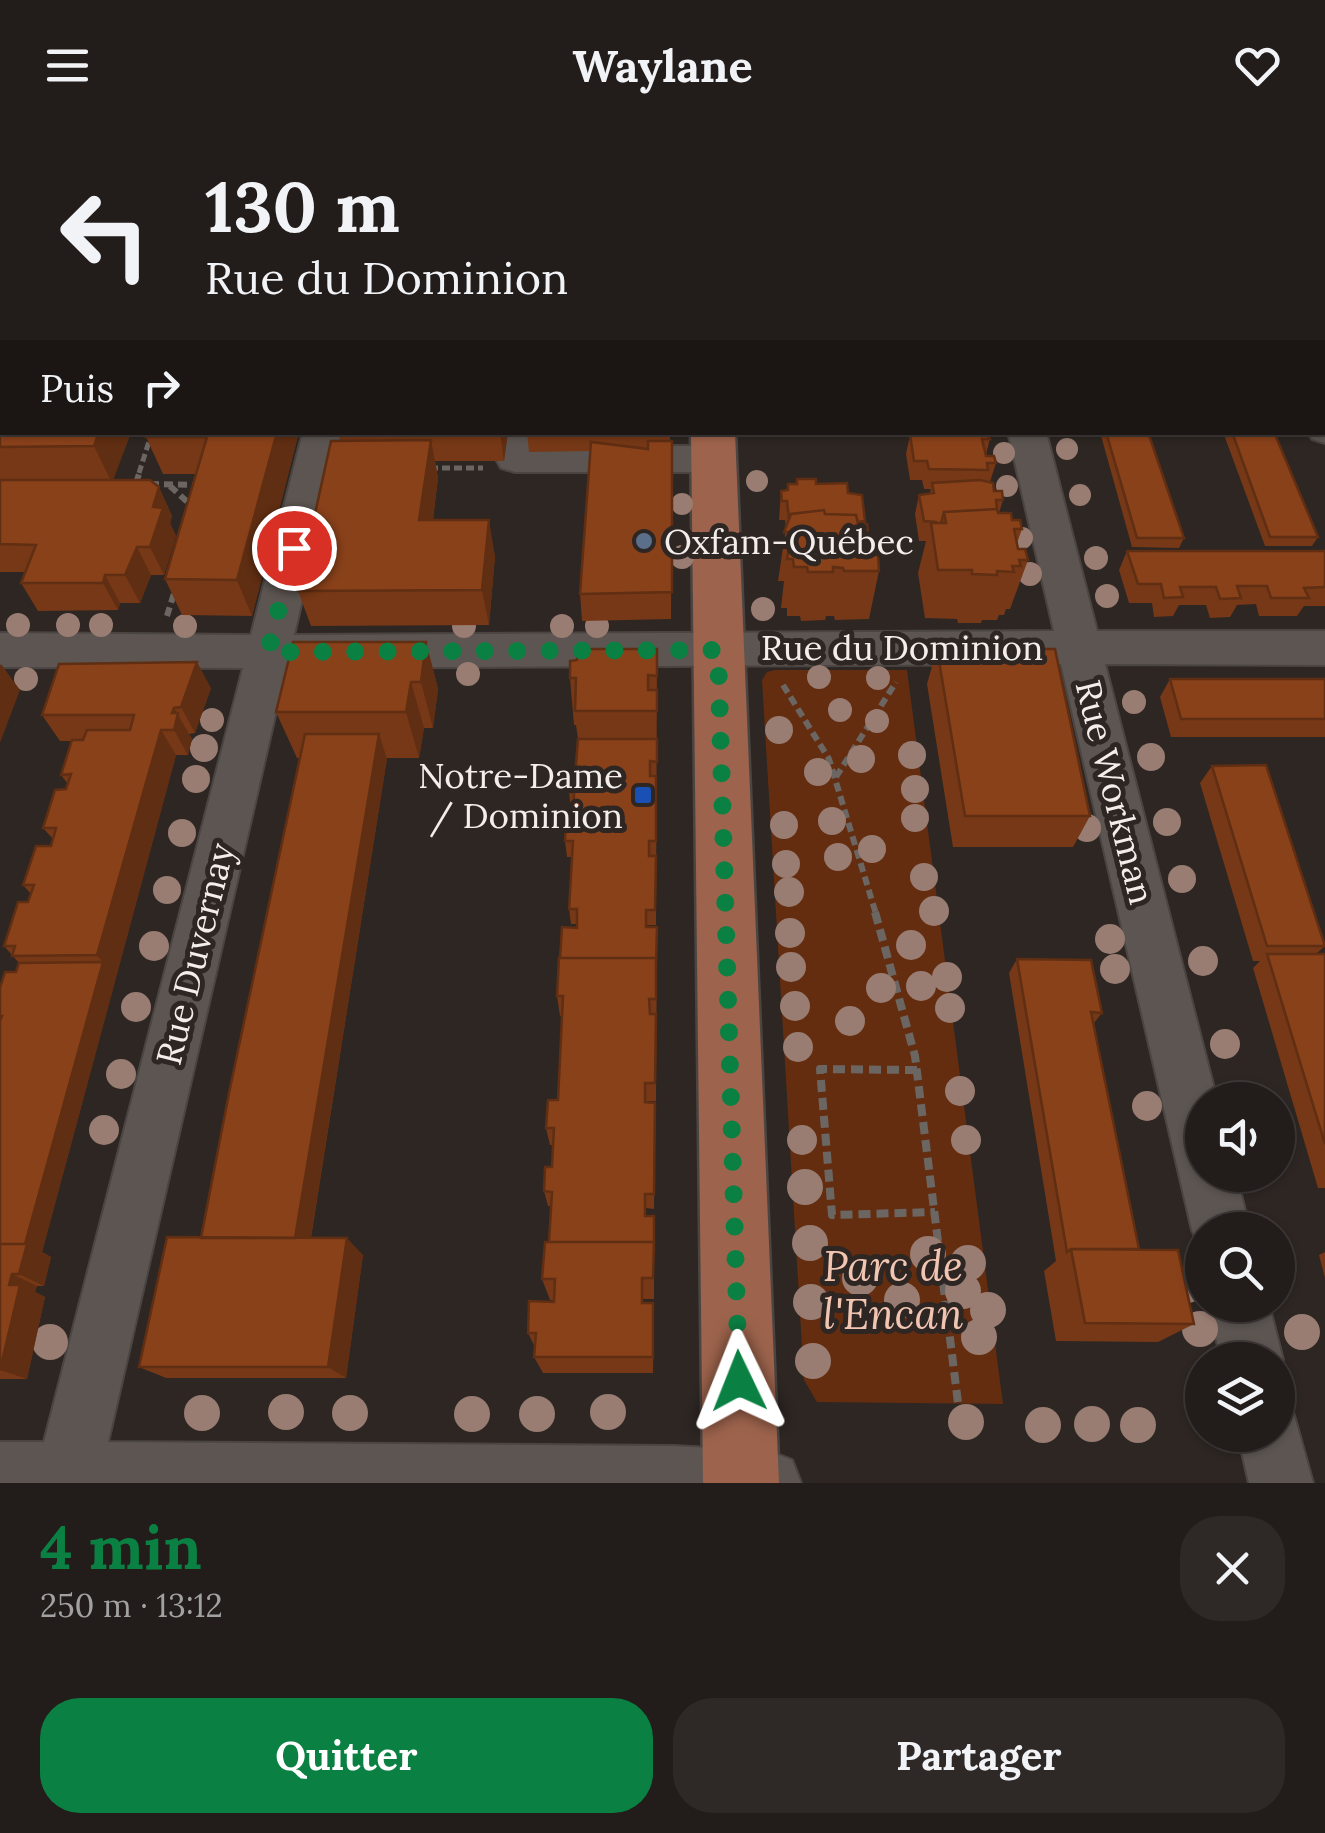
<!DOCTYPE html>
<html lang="fr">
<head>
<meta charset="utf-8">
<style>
  :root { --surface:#221c1a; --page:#2e2927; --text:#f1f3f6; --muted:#a2a1a2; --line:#3f3a39; --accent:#0b8043 }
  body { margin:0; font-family:Lora,serif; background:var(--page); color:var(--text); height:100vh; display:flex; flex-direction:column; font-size:38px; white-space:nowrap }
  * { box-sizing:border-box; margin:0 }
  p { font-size:32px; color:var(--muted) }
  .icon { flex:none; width:55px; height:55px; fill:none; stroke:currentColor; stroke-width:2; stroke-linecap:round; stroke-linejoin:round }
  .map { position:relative; height:1353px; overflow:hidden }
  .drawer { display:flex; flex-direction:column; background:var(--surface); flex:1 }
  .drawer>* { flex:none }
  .banner { position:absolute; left:0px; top:0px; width:1325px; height:305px; box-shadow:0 2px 8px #0004,0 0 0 2px var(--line); background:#221c1a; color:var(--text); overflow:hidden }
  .tools { position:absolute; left:1185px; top:952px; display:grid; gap:20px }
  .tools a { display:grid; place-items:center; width:110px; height:110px; border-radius:50%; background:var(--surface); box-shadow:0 2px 8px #0004,0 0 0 2px var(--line); font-size:50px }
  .pin { position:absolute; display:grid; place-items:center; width:85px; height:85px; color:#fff; margin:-42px; border:5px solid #fff; border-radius:50%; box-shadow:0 2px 10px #0007 }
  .me { position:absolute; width:110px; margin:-55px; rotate:358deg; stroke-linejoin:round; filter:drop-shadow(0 0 8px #0008) }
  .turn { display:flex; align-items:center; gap:35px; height:210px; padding:0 40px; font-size:45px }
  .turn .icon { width:130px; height:130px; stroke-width:2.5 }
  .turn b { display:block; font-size:70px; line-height:85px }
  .then { display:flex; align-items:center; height:95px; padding:0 40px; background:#0003; gap:20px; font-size:38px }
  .round { display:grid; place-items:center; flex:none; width:105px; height:105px; border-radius:40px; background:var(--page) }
  .overview { display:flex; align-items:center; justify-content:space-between; height:170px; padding:0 40px }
  h1 { font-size:60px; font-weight:800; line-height:75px; color:var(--accent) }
  .action { display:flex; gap:20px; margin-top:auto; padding:20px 40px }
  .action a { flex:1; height:115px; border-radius:40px; background:var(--accent); color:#fff; font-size:40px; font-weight:800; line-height:115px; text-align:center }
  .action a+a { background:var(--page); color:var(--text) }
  header { display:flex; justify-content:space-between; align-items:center; height:130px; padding:0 40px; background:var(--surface); font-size:45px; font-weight:800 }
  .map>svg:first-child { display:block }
  .green { fill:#642d10 }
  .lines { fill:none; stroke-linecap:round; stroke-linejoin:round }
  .minor-casing { stroke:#4a4542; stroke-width:4 }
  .major-casing { stroke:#4a4542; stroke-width:5 }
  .path-far2 { stroke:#6c6663; stroke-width:5; stroke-dasharray:8 4; stroke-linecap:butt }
  .path-far1 { stroke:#6c6663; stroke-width:6; stroke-dasharray:9 5; stroke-linecap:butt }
  .path { stroke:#6c6663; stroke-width:8; stroke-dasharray:12 6; stroke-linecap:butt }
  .minor { fill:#5c5551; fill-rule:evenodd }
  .major { fill:#9d634c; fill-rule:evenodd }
  .tree { fill:#997d72 }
  .wall { fill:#763816 }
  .shaded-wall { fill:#602e12 }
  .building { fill:#89411a; stroke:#602e12; stroke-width:2.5 }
  .route { stroke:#0b8043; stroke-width:18; stroke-dasharray:0 32.4 }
  .service-dot { fill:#5c6f8a; stroke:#2d2623; stroke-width:4 }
  .transit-dot { fill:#1a4fb4; stroke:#2d2623; stroke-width:4 }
  .labels { text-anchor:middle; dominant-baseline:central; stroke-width:10; stroke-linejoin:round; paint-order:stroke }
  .poi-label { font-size:35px; fill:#f3eeec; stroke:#2d2623; text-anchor:start }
  .street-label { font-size:35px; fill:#f3eeec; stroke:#2d2623 }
  .near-park-label { font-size:42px; font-style:italic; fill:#f1c5b2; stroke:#2d2623 }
</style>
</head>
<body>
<header><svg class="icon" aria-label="menu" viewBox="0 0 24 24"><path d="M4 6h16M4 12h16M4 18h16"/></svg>Waylane<svg class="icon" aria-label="heart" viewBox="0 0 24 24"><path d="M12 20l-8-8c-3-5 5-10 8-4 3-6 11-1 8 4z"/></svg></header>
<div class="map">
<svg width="1325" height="1353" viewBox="0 0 1325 1353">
  <rect width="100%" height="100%" fill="#2d2623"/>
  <!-- green -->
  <path class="green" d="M878,0H1325V99L1322,2Z
    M775,540H907L1003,1274L817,1272L804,1250L762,550L767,542Z"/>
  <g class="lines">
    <defs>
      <path id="minor" d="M527,0H557V2H527Z
        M829,0H859V2H829Z
        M0,106H2V126H0Z
        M1322,109H1325V129H1322Z
        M2,161V186L0,187V162Z
        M1322,282H1325V313L1312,309L1308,302H1322Z
        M303,302H341L294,505L1054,501L1008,302H1046L1097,501H1325V535L1105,534L1217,970H1202V1045H1236L1250,1100H1202V1122L1192,1100L1061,534L286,538L108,1312L674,1316L769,1321L792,1330L801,1353H0V1312H44L243,538L0,537V503L251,505Z
        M499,302H537L536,316H714L728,320L733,329L728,338L714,342H515L501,338L496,329Z
        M1209,1175H1269L1283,1230L1278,1243V1230H1221Z
        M1278,1276L1293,1282L1313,1353H1249L1238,1305H1278Z"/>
      <path id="major" d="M687,0H721V2H687Z
        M691,302H735L779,1353H703Z"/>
    </defs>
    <!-- minor casing -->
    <use href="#minor" class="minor-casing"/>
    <!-- major casing -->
    <use href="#major" class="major-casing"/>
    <!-- path-far2 -->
    <path class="path-far2" d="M1094,2L1099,0
      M1322,29L1325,34
      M430,338H483
      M139,343L152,302"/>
    <!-- path-far1 -->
    <path class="path-far1" d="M136,353L140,341
      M150,354L197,355
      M170,356L194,378
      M167,486L175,460
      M783,555L829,629L876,784
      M836,647L896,552"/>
    <!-- path -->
    <path class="path" d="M875,782L915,926L959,1281
      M917,940L820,939L832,1085L935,1082"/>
    <!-- minor -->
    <use href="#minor" class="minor"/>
    <!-- major -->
    <use href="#major" class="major"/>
  </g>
  <!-- trees -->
  <g class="tree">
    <circle cx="1067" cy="319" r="11"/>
    <circle cx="1004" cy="323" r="11"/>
    <circle cx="757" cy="351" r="11"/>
    <circle cx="1007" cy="356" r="11"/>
    <circle cx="1080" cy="365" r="11"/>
    <circle cx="682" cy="374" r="11"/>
    <circle cx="1022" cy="408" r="11"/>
    <circle cx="759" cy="418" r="11"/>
    <circle cx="682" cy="427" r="12"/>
    <circle cx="1096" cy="428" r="12"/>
    <circle cx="1030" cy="444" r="12"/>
    <circle cx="1107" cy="466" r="12"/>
    <circle cx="763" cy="479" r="12"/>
    <circle cx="18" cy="495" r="12"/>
    <circle cx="68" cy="495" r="12"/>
    <circle cx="101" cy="495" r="12"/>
    <circle cx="185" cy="496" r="12"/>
    <circle cx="464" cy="496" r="12"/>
    <circle cx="562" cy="496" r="12"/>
    <circle cx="597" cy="496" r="12"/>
    <circle cx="468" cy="544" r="12"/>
    <circle cx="819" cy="547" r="12"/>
    <circle cx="878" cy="548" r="12"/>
    <circle cx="26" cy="549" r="12"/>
    <circle cx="1134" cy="572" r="12"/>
    <circle cx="840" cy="580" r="12"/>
    <circle cx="212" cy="590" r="12"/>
    <circle cx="877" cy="591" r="12"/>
    <circle cx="779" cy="600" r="14"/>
    <circle cx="204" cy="618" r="14"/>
    <circle cx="912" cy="625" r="14"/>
    <circle cx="1151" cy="627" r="14"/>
    <circle cx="861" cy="629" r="14"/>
    <circle cx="818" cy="642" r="14"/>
    <circle cx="196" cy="649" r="14"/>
    <circle cx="915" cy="659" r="14"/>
    <circle cx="915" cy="688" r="14"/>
    <circle cx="832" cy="691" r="14"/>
    <circle cx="1167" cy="692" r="14"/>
    <circle cx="784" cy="695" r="14"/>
    <circle cx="1087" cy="698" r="14"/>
    <circle cx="182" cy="703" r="14"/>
    <circle cx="872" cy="719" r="14"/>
    <circle cx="838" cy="727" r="14"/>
    <circle cx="786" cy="734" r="14"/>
    <circle cx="924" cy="747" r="14"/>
    <circle cx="1182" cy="749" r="14"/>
    <circle cx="167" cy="760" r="14"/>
    <circle cx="789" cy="762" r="15"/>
    <circle cx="934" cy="781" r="15"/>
    <circle cx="790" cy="803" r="15"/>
    <circle cx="1110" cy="809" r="15"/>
    <circle cx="911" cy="815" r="15"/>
    <circle cx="154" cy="816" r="15"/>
    <circle cx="1203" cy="831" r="15"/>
    <circle cx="791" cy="837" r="15"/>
    <circle cx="1115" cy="839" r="15"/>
    <circle cx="947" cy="847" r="15"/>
    <circle cx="921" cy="856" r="15"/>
    <circle cx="881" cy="858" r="15"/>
    <circle cx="795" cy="876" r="15"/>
    <circle cx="136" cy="877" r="15"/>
    <circle cx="950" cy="878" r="15"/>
    <circle cx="850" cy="891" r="15"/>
    <circle cx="1225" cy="914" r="15"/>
    <circle cx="798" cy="917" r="15"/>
    <circle cx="121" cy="944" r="15"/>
    <circle cx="960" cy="961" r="15"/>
    <circle cx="1147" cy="976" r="15"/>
    <circle cx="104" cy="1000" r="15"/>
    <circle cx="802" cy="1010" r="15"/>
    <circle cx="966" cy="1010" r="15"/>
    <circle cx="805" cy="1057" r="18"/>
    <circle cx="810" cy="1113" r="18"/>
    <circle cx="928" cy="1124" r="18"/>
    <circle cx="968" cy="1133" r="18"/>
    <circle cx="860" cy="1148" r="18"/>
    <circle cx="1187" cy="1155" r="18"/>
    <circle cx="963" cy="1161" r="18"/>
    <circle cx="902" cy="1170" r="18"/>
    <circle cx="811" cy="1172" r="18"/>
    <circle cx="988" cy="1180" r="18"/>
    <circle cx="1200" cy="1199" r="18"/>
    <circle cx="1302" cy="1202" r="18"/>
    <circle cx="979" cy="1207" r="18"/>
    <circle cx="50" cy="1212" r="18"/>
    <circle cx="813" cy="1231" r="18"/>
    <circle cx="286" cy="1282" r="18"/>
    <circle cx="608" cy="1282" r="18"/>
    <circle cx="202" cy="1283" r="18"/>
    <circle cx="350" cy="1283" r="18"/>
    <circle cx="472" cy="1284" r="18"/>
    <circle cx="537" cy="1284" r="18"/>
    <circle cx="966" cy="1292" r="18"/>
    <circle cx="1092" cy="1294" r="18"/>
    <circle cx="1043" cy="1295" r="18"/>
    <circle cx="1138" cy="1295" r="18"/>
  </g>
  <!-- wall -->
  <path class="wall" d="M0,0H71L70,2H2V99H0Z
    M479,0H534V1Z
    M550,0H674V2H550Z
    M0,230L131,302L113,350L159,357L172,386L170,393L176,406L164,445H151L140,473H120L118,480L38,481L21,453L25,442H0Z
    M299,302L252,486L182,485L165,449L196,344H163L146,307Z
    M338,302H508L504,331H435L438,348L433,390L495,426L489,495L311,496L298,461L341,311Z
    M527,302H670V311H672L671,489L582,491L580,464L590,321L529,322Z
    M921,302H990L989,305H987L990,309L986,324V326L996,333L990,352L994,361L1003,370L999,383L1022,399L1017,413L1018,419L1028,430L1010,479H1006L1004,485H999L997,490H982L981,493H958L957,489L925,488L918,443L926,411H919L915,384L919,365L930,363L931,359H924L922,350H910L906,324L910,305Z
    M1100,302H1148L1184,408L1179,418L1132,417Z
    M1223,302H1274L1318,407L1312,416H1265Z
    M797,349L848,363L865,391V394L871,425L879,441L869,489L835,490L834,486H826L825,490L801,491L800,486H787V478H781L784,451H778L786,398L785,390H779L781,361L787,360L788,354H796Z
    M1127,421H1325V476H1304L1297,486H1259L1256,474L1237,475L1230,487L1210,488L1206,475H1179L1173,486L1154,487L1152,473H1129L1119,440Z
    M426,512L438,559L433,598H424L419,628H387L311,1108L363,1125L346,1248H166L139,1237L201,1108L300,628H297L276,582Z
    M657,519L656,795H647V797H657L656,971H646V972L655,973L654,1079L646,1078V1086L654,1135V1169H643V1173L654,1193L653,1243H543L534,1227L535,1217L528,1203L554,1172V1170H550L542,1149L549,1112L551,1076H548L544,1061L552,1037L553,1015H550L546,998L558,970L562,886H560L557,866L560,828L577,798V794H571L569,779L572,727H567L565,711L573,688V679H571L569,662L575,645L578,609L576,595H574L570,548Z
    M937,519L1090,686L1073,717H953L927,554Z
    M1170,549H1325V607H1171L1160,567Z
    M211,558L195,603L189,604L192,609L188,625H176L42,1122L51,1127L44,1156H37L35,1162L45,1167L27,1249H0V858L16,842L19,833L4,816L28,772L31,764L23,755L51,716L53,709L43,698L68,654L61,645L72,611H60L42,585Z
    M1212,636L1325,816L1316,824H1325V1058H1318L1253,838L1260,831H1253L1200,653Z
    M1017,829L1102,883L1093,894L1139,1119L1194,1194L1158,1212L1056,1211L1044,1141L1056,1131L1009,843Z
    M1325,1122V1148L1319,1125Z"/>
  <!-- shaded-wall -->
  <path class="shaded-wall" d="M36,0H71L70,2H34Z
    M165,0H179L180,2H164Z
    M99,302H131L112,353L94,316Z
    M277,302H299L252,486L237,450Z
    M500,302H508L504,331Z
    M431,310L438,348L428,426L419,390Z
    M159,357L172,386L170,393L176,406L164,445L150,417L153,377Z
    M489,390L495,426L489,495L482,460Z
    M137,417L151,445L140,473L125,445Z
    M105,445L120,473L118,480L103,453Z
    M426,512L438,559L433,598L421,552Z
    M197,532L211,558L195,603L181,577Z
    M1,534L20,560L0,613V536Z
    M411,552L424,598L419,628L406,582Z
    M174,578L192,609L188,625L174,600L172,583Z
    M161,600L176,625L42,1122L51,1127L44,1156L19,1144L24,1118L103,832L97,825Z
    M379,604L387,629L308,1125L294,1112Z
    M347,1108L363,1125L346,1248L328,1237Z
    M12,1144L37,1156L35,1162L45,1167L27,1249L0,1240L9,1155Z"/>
  <!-- building -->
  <path class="building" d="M0,0H36L34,2H2L1,62Z
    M97,0H165L164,2H96Z
    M277,0H345L344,2H276Z
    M444,0H471V2H444Z
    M614,0H674V2H602L614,1Z
    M737,0H842L843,2H738Z
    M863,0H897L931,2H864Z
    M0,230H2V302H99L94,316L0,317Z
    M147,302H277L237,450L165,449L207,307H146Z
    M921,302H986L990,309H982L986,326H994L996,333H987L988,340L929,339L927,331H914L910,305Z
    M1106,302H1148L1184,408H1137Z
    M1232,302H1274L1318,407H1270Z
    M431,310L419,390H489L482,460L298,461L331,311Z
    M648,311H672V462L580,464L591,312L648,319Z
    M797,349H816V354L847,353L848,363L862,365L865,391L858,392L856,385L825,384L824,380L791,384L789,389L787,371H782L781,361L788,360V354H797Z
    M0,350H150L159,357L153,377L163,378L150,417H137L125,445H105L103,453H21L36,415L0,414Z
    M980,350L993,353L994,361H1002L1003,370H996L997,379L944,382L941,393H937L936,392L924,391L919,365L934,363L932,353Z
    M997,379L998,383H1011L1012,390H1020L1022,399H1014L1018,419H1025L1028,430H1019L1021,436H1012L1014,442L997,441V445L972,444V440H938L931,393H946L944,382Z
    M824,380L825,384L856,385L858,394H867L871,425H878L879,441H844L843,438L833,437V442H808L807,437H794L793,429H787L792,402H784L791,384Z
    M1127,421H1325V457L1304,458L1309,468H1271L1267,456H1237L1241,468L1220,469L1216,457H1180L1183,467L1164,468L1161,454H1138Z
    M293,512H426L421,552H411L406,582H276Z
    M578,519H657V546L648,545V560H657V581H575L576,548H570V531L577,530Z
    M937,519H1055L1090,686H965Z
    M197,532L181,577L174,578L172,583H178L174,600H161L97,825L12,826L15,816H4L18,772H28L34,755H23L36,716H51L56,698H43L55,660L66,659L71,644L61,645L72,610H83L87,600H130L134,585H42L59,534Z
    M1170,549H1325V589H1181Z
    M305,604H379L295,1108H201L229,963Z
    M578,609H657V632L650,631V646H656V711H649V726H656L655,780H646V797H657L656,834V828H560L562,797L577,798V779H569L573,711H565L566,688H573L574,663L569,662L570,645H575Z
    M1266,635L1325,816H1267L1212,636Z
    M1267,824H1325V1014Z
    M559,828H656V869H649L650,884H656L655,953H645V972L655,973L654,1064H645V1086H654V1122V1112H549L552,1062L544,1061L545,1037H552L553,1016L554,998H546L548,970H558L563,866H557Z
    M1017,829L1091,830L1102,883L1091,882L1139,1119H1071L1067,1122Z
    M103,832L25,1114H0V891L2,886H0V858L5,842H16L19,833Z
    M167,1107L347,1108L328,1237H139Z
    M545,1112H654L653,1148H642V1173H653V1227H534L536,1203H528L529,1171L554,1172L555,1149H542Z
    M0,1114H27L19,1144H12L9,1155H20L0,1240Z
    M1071,1119L1178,1120L1194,1194L1085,1193Z"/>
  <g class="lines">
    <!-- route -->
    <path class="route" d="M294,418L268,522L718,520L739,1251"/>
  </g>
  <!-- markers -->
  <circle class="service-dot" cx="644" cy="411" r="10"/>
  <rect class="transit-dot" x="633" y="655" width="20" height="20" rx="5"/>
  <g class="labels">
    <!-- poi labels -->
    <g class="poi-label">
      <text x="664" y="411">Oxfam-Québec</text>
      <text x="623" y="645" text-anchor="end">Notre-Dame<tspan x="623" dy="40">/ Dominion</tspan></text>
    </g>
    <!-- street labels -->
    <g class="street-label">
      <text x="902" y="517">Rue du Dominion</text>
      <text transform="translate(1115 662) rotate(76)">Rue Workman</text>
      <text transform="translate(195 824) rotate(-76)">Rue Duvernay</text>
    </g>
    <!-- near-park labels -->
    <g class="near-park-label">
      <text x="893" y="1136">Parc de<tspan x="893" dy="48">l'Encan</tspan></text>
    </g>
  </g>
</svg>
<div class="tools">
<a><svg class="icon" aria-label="sound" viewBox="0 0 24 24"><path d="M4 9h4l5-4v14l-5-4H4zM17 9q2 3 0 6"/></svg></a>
<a><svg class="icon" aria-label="search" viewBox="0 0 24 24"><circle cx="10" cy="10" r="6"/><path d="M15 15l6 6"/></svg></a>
<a><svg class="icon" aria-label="layers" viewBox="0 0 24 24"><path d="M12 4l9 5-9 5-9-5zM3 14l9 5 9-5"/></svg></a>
</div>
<div class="pin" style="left:294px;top:418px;background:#d93025"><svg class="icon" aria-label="arrive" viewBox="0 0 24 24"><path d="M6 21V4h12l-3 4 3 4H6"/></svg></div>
<svg class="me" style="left:739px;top:1251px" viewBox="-20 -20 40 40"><path d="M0-17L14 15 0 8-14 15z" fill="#0b8043" stroke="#fff" stroke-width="4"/></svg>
<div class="banner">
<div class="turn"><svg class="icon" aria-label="left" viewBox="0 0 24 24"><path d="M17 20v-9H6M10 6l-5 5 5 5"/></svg><div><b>130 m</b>Rue du Dominion</div></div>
<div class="then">Puis<svg class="icon" aria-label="right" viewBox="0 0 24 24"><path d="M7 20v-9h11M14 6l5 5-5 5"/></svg></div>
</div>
</div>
<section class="drawer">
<div class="overview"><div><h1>4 min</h1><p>250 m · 13:12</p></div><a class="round"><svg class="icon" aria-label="close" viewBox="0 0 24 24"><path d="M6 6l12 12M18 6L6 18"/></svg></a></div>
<div class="action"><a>Quitter</a><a>Partager</a></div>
</section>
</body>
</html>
